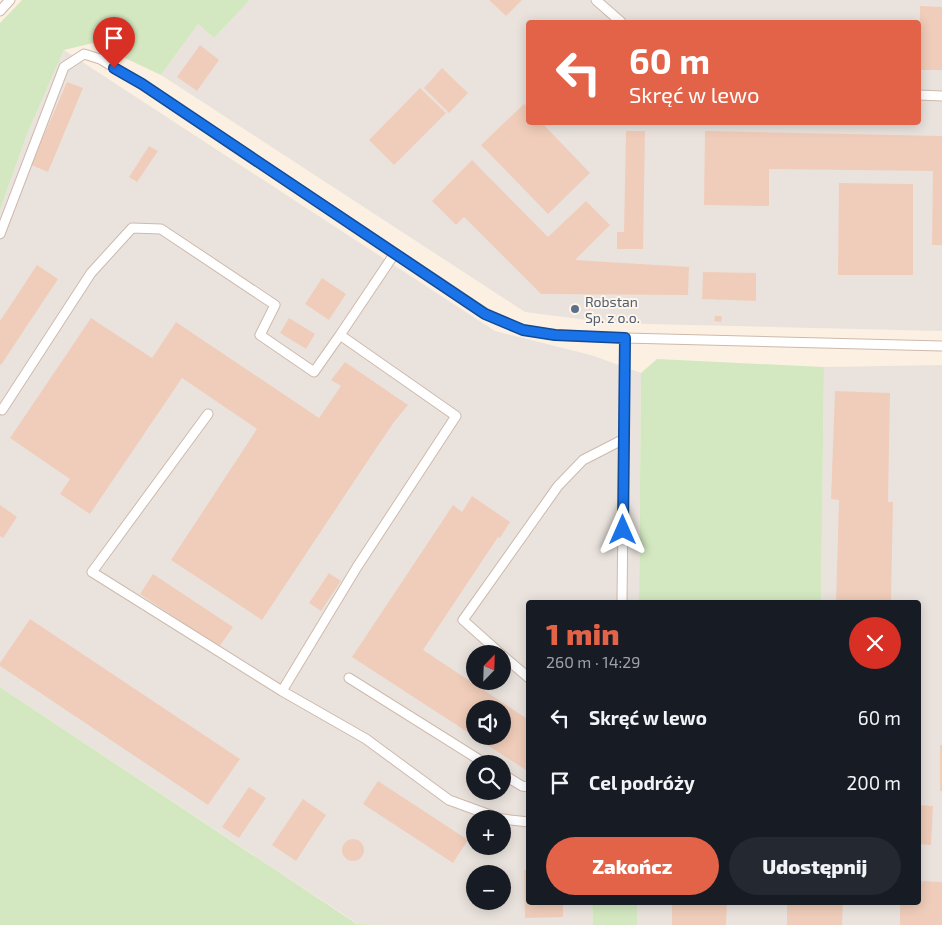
<!DOCTYPE html>
<html lang="pl">
<head>
<meta charset="utf-8">
<style>
  :root { --surface:#171b24; --page:#242831; --text:#f1f3f6; --muted:#9ea1a6; --accent:#e36349 }
  body { margin:0; font-family:"Exo 2",sans-serif; background:var(--page); color:var(--text); height:100vh; display:flex; flex-direction:column; font-size:19px; white-space:nowrap }
  * { box-sizing:border-box; margin:0 }
  p { font-size:16px; color:var(--muted) }
  .icon { flex:none; width:28px; height:28px; fill:none; stroke:currentColor; stroke-width:2; stroke-linecap:round; stroke-linejoin:round }
  .map { position:relative; flex:1; overflow:hidden }
  .panel { position:absolute; left:526px; top:600px; width:395px; height:305px; display:flex; flex-direction:column; background:var(--surface); border-radius:5px; box-shadow:0 2px 12px #0003 }
  .panel>* { flex:none }
  .guide { position:absolute; left:526px; top:20px; width:395px; height:105px; border-radius:5px; box-shadow:0 2px 12px #0003; background:#e36349; color:#fff; overflow:hidden }
  .needle { width:32px; rotate:23deg }
  .fabs { position:absolute; left:466px; top:645px; display:grid; gap:10px }
  .fabs a { display:grid; place-items:center; width:45px; height:45px; border-radius:50%; background:var(--surface); box-shadow:0 2px 12px #0003; font-size:25px }
  .pin { position:absolute; display:grid; place-items:center; width:42px; height:42px; color:#fff; margin:-51px -21px; border-radius:50% 50% 50% 0; rotate:-45deg; box-shadow:0 0 5px #0007 }
  .pin .icon { rotate:45deg }
  .me { position:absolute; width:55px; margin:-28px; rotate:0deg; stroke-linejoin:round; filter:drop-shadow(0 0 4px #0008) }
  .turn { display:flex; align-items:center; gap:18px; height:105px; padding:0 20px; font-size:22px }
  .turn .icon { width:65px; height:65px; stroke-width:2.5 }
  .turn b { display:block; font-size:35px; line-height:42px }
  .round { display:grid; place-items:center; flex:none; width:52px; height:52px; border-radius:26px; background:var(--page) }
  .head { display:flex; align-items:center; justify-content:space-between; height:85px; padding:0 20px }
  h1 { font-size:30px; font-weight:800; line-height:38px; color:var(--accent) }
  .action { display:flex; gap:10px; margin-top:auto; padding:10px 20px }
  .action a { flex:1; height:58px; border-radius:30px; background:var(--accent); color:#fff; font-size:20px; font-weight:800; line-height:58px; text-align:center }
  .action a+a { background:var(--page); color:var(--text) }
  ul { padding:0; list-style:none }
  li { display:flex; align-items:center; gap:15px; height:65px; padding:0 20px }
  li div { flex:1 }
  li b { display:block; font-size:19px }
  li em { font-style:normal }
  .map>svg:first-child { display:block }
  .industrial { fill:#eae3dd; fill-rule:evenodd }
  .green { fill:#d3e8c1 }
  .building { fill:#f0cdba; fill-rule:evenodd }
  .lines { fill:none; stroke-linecap:round; stroke-linejoin:round }
  .lane-casing { stroke:#ceb9ac; stroke-width:11 }
  .lane { stroke:#fff; stroke-width:9 }
  .route-casing { stroke:#114b97; stroke-width:12 }
  .route { stroke:#1a73e8; stroke-width:9 }
  .service-dot { fill:#5c6f8a; stroke:#fff4e8; stroke-width:2 }
  .labels { text-anchor:middle; dominant-baseline:central; stroke-width:4; stroke-linejoin:round; paint-order:stroke }
  .service-label { font-size:14px; fill:#4e5e75; stroke:#fff4e8; text-anchor:start }
</style>
</head>
<body>
<div class="map">
<svg width="942" height="925" viewBox="0 0 942 925">
  <rect width="100%" height="100%" fill="#fcf0e2"/>
  <!-- industrial -->
  <path class="industrial" d="M250,0H942V331L610,323L525,312L161,75L198,24L214,38ZM529,22H919V122H529Z
    M64,50L495,331L591,355L641,373L639,602H529V902L592,903L593,925H386L358,924L0,687V210L27,134ZM475,654H502V681H475ZM475,709H502V736H475ZM475,764H502V791H475ZM475,819H502V846H475ZM475,874H502V901H475Z
    M942,365V925H637V903L919,902V602H821L824,367Z"/>
  <!-- green -->
  <path class="green" d="M22,0H250L214,38L198,24L161,75L93,43L64,50L27,134L0,210V23Z
    M657,359L824,367L821,602H639L641,373Z
    M0,687L357,924L386,925H0Z
    M592,903H637V925H593Z"/>
  <!-- building -->
  <path class="building" d="M489,0H522L506,16Z
    M920,6L942,7V70H919Z
    M200,45L219,60L197,91L177,77Z
    M442,68L468,93L449,113L424,88Z
    M67,82L83,88L48,172L31,165Z
    M420,88L446,113L394,165L369,140Z
    M524,104L529,109V122H541L590,173L548,214L481,145Z
    M626,131H645L643,249H617V232H624Z
    M705,131L942,136V245H932L933,171L769,169V206L704,205Z
    M149,146L158,151L137,182L129,177Z
    M472,160L548,237L586,201L610,225L575,260L689,267L688,295L541,294L464,217L456,225L432,201Z
    M839,183L913,184V275H838Z
    M37,265L58,279L1,365L0,364V321Z
    M703,272L756,273V301L702,299Z
    M322,278L346,294L329,320L305,304Z
    M715,316H722L721,322L714,321Z
    M91,318L152,358L176,322L319,418L341,386L331,380L345,362L408,405L394,422L373,453L262,620L171,560L257,429L182,378L90,514L60,494L70,479L10,438Z
    M289,318L315,334L306,349L280,333Z
    M835,391L890,393L888,502H893L891,602H836L839,500L831,499Z
    M472,496L510,522L500,538L498,537L423,650L529,720V772L352,657L453,505L462,512ZM475,709H502V736H475Z
    M0,505L17,517L3,538L0,536Z
    M329,573L341,581L321,611L309,603Z
    M153,574L233,627L219,647L140,594Z
    M30,619L240,759L208,805L0,666V663Z
    M940,745H942V791H940Z
    M378,781L468,840L453,863L363,804Z
    M249,787L266,798L239,838L222,827Z
    M303,799L326,815L296,861L272,845Z
    M919,805L933,806L931,845L919,844Z
    M342 850a11 11 0 1 1 22 0a11 11 0 1 1-22 0Z
    M524,870H529V902H563V917L525,918Z
    M919,881L942,882V925H900V902H919Z
    M672,902H727L726,925H672Z
    M787,902H843L842,925H787Z"/>
  <g class="lines">
    <defs>
      <path id="lane" d="M596,0L621,22
        M0,11L10,0
        M919,95L942,96
        M0,234L64,67L84,54L100,59L142,84L395,253
        M2,410L91,273L132,228L161,229L275,305L260,335L314,372L340,335
        M208,414L92,572L282,691L357,567L456,416L340,335L395,253L485,313L523,330L555,335L625,338L942,346
        M622,602L625,338
        M501,654L463,620L558,486L583,460L624,439
        M502,655L529,678
        M349,678L486,764
        M282,691L366,739L449,800L501,819
        M502,774L522,786L529,787
        M502,819L529,822"/>
    </defs>
    <!-- lane casing -->
    <use href="#lane" class="lane-casing"/>
    <!-- lane -->
    <use href="#lane" class="lane"/>
  </g>
  <g class="lines">
    <defs>
      <path id="route" d="M114,68L142,84L485,314L523,330L555,335L625,338L623,530"/>
    </defs>
    <!-- route casing -->
    <use href="#route" class="route-casing"/>
    <!-- route -->
    <use href="#route" class="route"/>
  </g>
  <!-- markers -->
  <circle class="service-dot" cx="575" cy="309" r="5"/>
  <g class="labels">
    <!-- service labels -->
    <g class="service-label">
      <text x="585" y="301">Robstan<tspan x="585" dy="16">Sp. z o.o.</tspan></text>
    </g>
  </g>
</svg>
<div class="fabs">
<a><svg class="needle" viewBox="-14 -14 28 28"><path d="M0-13l5 13h-10z" fill="#e53935"/><path d="M0 13l5-13h-10z" fill="#9ea1a6"/></svg></a>
<a><svg class="icon" aria-label="sound" viewBox="0 0 24 24"><path d="M4 9h4l5-4v14l-5-4H4zM17 9q2 3 0 6"/></svg></a>
<a><svg class="icon" aria-label="search" viewBox="0 0 24 24"><circle cx="10" cy="10" r="6"/><path d="M15 15l6 6"/></svg></a>
<a>+</a>
<a>−</a>
</div>
<div class="pin" style="left:114px;top:68px;background:#d93025"><svg class="icon" aria-label="arrive" viewBox="0 0 24 24"><path d="M6 21V4h12l-3 4 3 4H6"/></svg></div>
<svg class="me" style="left:623px;top:530px" viewBox="-20 -20 40 40"><path d="M0-17L14 15 0 8-14 15z" fill="#1a73e8" stroke="#fff" stroke-width="4"/></svg>
<div class="guide">
<div class="turn"><svg class="icon" aria-label="left" viewBox="0 0 24 24"><path d="M17 20v-9H6M10 6l-5 5 5 5"/></svg><div><b>60 m</b>Skręć w lewo</div></div>
</div>
<section class="panel">
<div class="head"><div><h1>1 min</h1><p>260 m · 14:29</p></div><a class="round" style="background:#d93025;color:#fff"><svg class="icon" aria-label="close" viewBox="0 0 24 24"><path d="M6 6l12 12M18 6L6 18"/></svg></a></div>
<ul>
<li><svg class="icon" aria-label="left" viewBox="0 0 24 24"><path d="M17 20v-9H6M10 6l-5 5 5 5"/></svg><div><b>Skręć w lewo</b></div><em>60 m</em></li>
<li><svg class="icon" aria-label="arrive" viewBox="0 0 24 24"><path d="M6 21V4h12l-3 4 3 4H6"/></svg><div><b>Cel podróży</b></div><em>200 m</em></li>
</ul>
<div class="action"><a>Zakończ</a><a>Udostępnij</a></div>
</section>
</div>
</body>
</html>
